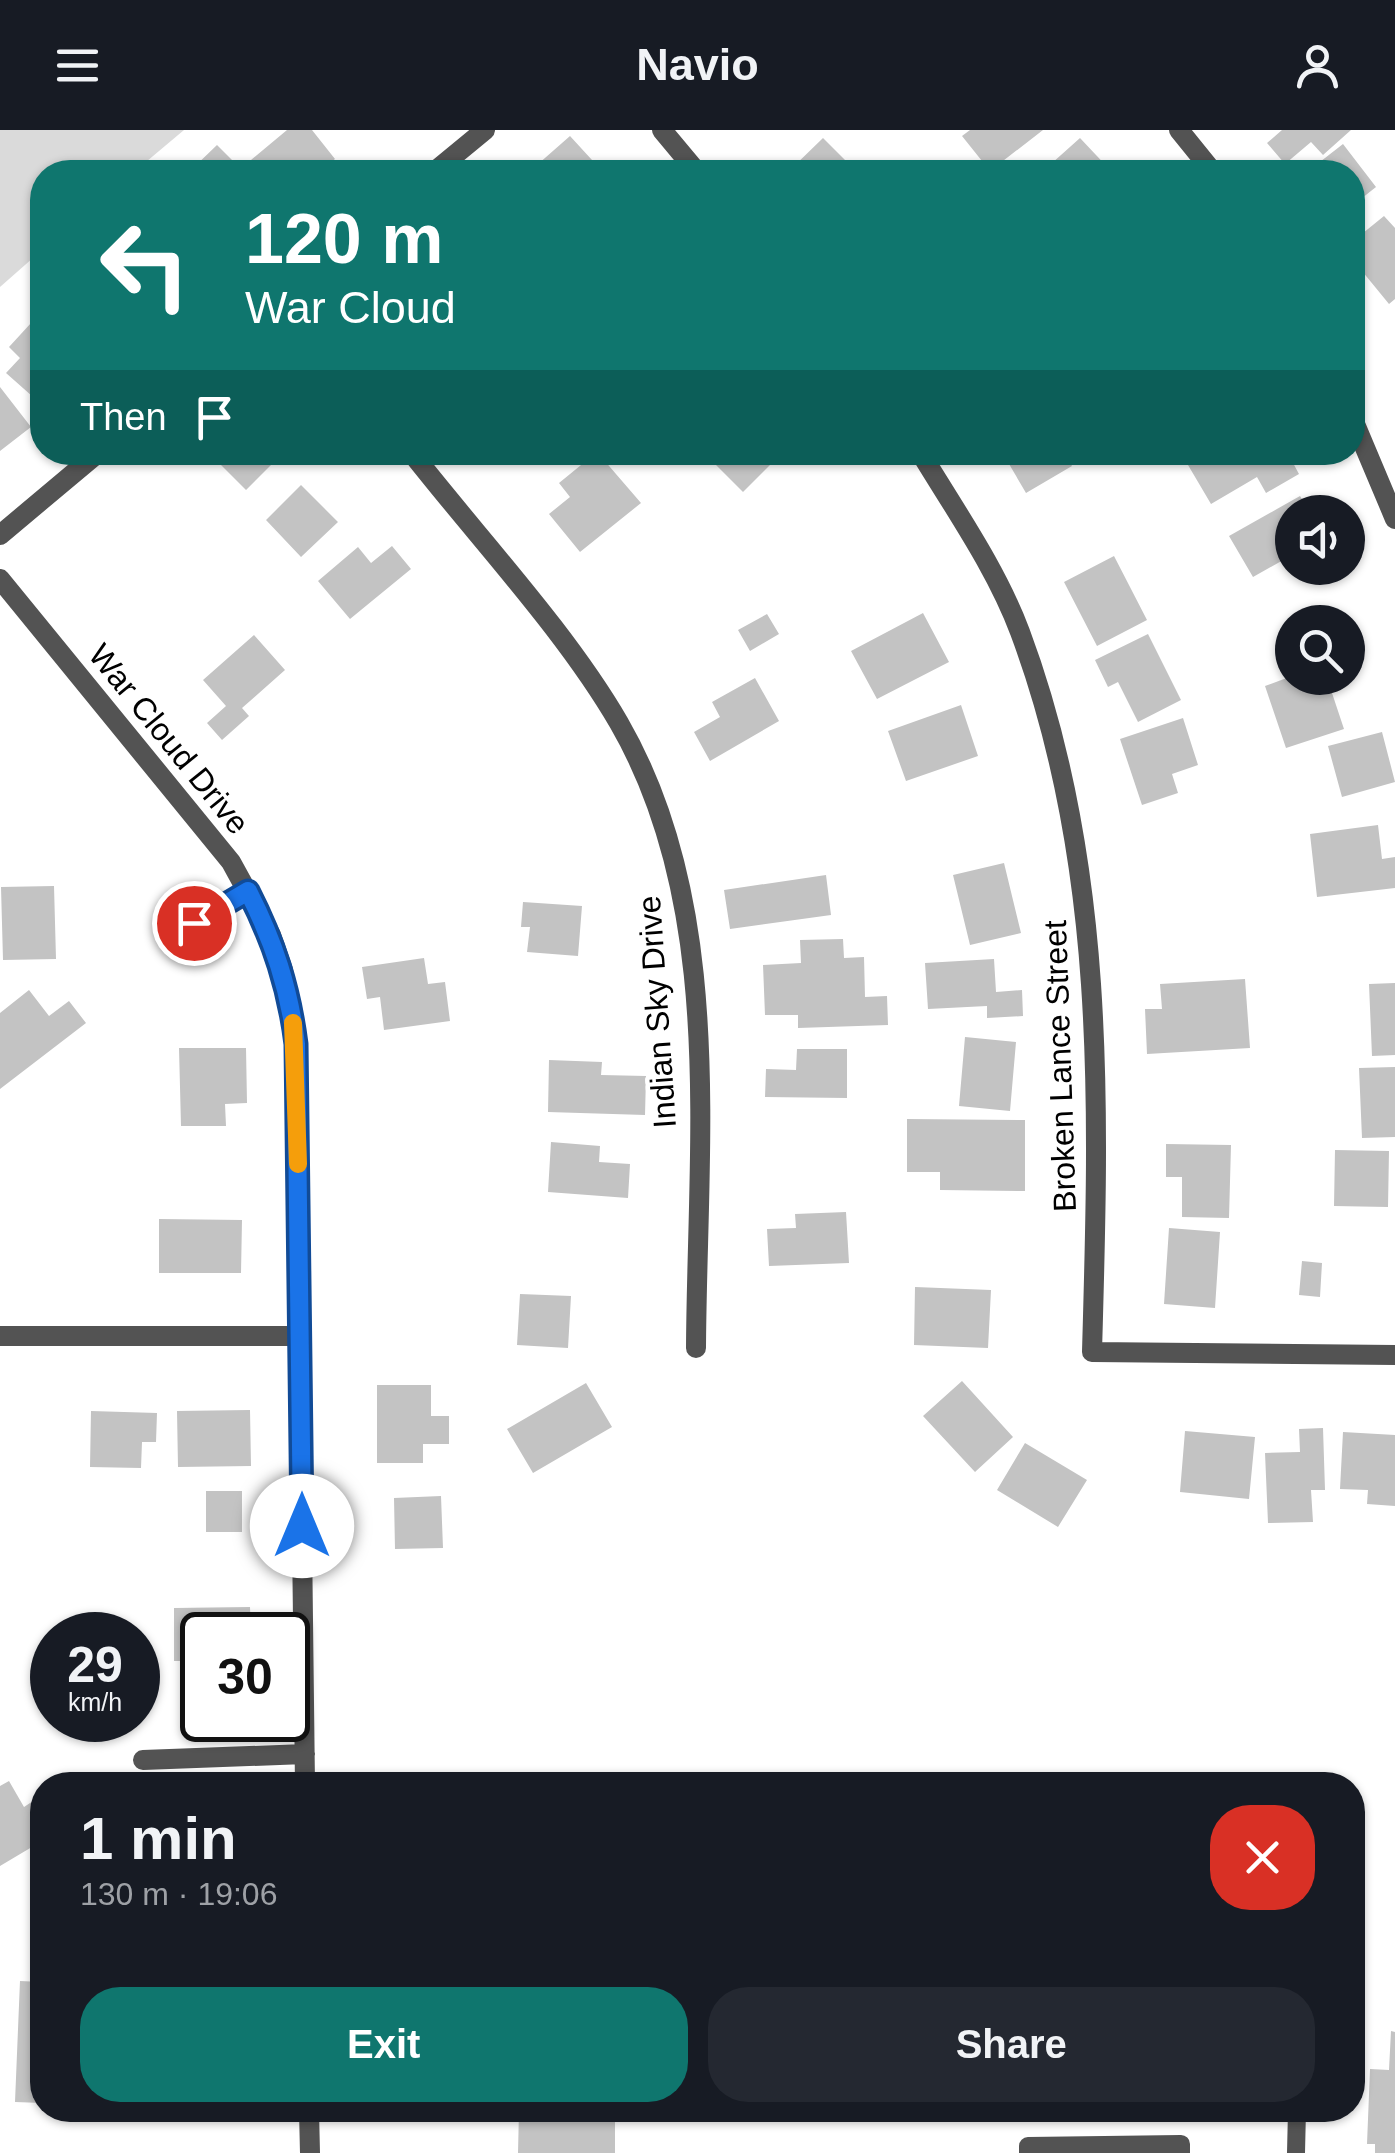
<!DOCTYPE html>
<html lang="en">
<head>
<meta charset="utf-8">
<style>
  :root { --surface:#171b24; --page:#242831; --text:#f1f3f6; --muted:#9ea1a6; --accent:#0f766e }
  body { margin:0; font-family:Helvetica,sans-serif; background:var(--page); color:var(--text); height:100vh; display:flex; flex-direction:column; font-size:38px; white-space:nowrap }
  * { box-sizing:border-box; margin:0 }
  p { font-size:32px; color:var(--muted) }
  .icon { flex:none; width:55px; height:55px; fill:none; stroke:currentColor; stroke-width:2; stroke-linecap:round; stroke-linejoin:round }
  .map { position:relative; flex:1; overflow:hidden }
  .drawer { position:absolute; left:30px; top:1642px; width:1335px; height:350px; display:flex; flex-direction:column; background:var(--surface); border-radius:40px; box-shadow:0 2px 8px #0004 }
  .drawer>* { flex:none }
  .top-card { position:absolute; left:30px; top:30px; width:1335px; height:305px; border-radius:40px; box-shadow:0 2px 8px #0004; background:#0f766e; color:#fff; overflow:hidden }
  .controls { position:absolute; left:1275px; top:365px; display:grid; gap:20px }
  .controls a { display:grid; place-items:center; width:90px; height:90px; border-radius:50%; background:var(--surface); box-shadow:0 2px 8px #0004; font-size:50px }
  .speed { position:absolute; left:30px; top:1482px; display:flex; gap:20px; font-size:50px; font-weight:700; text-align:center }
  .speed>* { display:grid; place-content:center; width:130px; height:130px; border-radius:50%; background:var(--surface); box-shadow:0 2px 8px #0004; line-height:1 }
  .speed small { font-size:25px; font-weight:400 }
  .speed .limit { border:5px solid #111; border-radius:15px; background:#fff; color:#111 }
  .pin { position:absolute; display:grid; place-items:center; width:85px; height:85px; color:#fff; margin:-42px; border:5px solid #fff; border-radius:50%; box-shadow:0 2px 10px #0007 }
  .me { position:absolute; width:110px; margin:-55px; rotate:0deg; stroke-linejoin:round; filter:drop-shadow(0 0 8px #0008) }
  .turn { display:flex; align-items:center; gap:35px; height:210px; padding:0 50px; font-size:45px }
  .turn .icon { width:130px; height:130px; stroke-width:2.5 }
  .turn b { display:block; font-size:70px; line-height:85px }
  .then { display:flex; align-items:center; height:95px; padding:0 50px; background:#0003; gap:20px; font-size:38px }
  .round { display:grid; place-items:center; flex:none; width:105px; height:105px; border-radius:40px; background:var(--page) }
  .head { display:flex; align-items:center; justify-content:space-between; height:170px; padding:0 50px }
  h1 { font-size:60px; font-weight:800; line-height:75px }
  .button { display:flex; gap:20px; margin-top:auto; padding:20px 50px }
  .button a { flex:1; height:115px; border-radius:40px; background:var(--accent); color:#fff; font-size:40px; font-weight:800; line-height:115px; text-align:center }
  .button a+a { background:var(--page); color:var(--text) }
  header { display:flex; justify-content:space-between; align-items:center; height:130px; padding:0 50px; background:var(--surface); font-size:45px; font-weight:800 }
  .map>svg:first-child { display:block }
  .green { fill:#dadada }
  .building { fill:#c3c3c3 }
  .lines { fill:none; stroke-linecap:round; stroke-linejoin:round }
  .service { stroke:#535353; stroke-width:18 }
  .minor { stroke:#535353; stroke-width:20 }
  .route-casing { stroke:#114b97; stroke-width:25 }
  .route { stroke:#1a73e8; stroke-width:18 }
  .slow { stroke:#f59e0b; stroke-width:18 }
  .labels { text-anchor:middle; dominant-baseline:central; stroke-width:9; stroke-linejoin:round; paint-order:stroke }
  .street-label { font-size:32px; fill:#000; stroke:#fff }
</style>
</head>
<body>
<header><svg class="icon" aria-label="menu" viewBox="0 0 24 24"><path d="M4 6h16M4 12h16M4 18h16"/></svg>Navio<svg class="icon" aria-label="person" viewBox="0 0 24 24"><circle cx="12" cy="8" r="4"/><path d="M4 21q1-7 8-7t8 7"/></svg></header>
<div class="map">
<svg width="1395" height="2023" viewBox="0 0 1395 2023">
  <rect width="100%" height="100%" fill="#fff"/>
  <!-- green -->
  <path class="green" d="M0,0H184L134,42H42V120L0,157Z"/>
  <!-- building -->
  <path class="building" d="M287,0H312L335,29L318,42H261L251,30Z
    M970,0H1043L990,41L962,6Z
    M1282,0H1351L1323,25L1311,12L1285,34L1267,13Z
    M570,6L603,42H529Z
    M823,8L857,42H788Z
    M1080,8L1112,42H1042Z
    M1343,14L1376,57L1352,76V42H1307Z
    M217,15L244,42H189Z
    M1384,86L1395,98V169L1389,174L1362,141L1357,145L1352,140V112Z
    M42,181V272L41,274L6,243L20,228L9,217Z
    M0,257L31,297L0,321Z
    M208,322H284L246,360Z
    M597,322L641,373L580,422L549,384L570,367L559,353Z
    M718,322H807L795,335L782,323L743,362L711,330Z
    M1002,322H1064L1072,336L1026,363Z
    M1210,322H1260L1266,333L1287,322L1299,344L1266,363L1257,347L1211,374L1188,335Z
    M301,355L338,392L301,427L266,390Z
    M1300,366L1310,382H1292V425L1253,447L1229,406Z
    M392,416L411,439L350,489L318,451L358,417L371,433Z
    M1114,426L1147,490L1097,516L1064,452Z
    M923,483L949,532L877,569L851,521Z
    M767,484L779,504L750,521L738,500Z
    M1148,504L1181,570L1138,592L1118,552L1108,557L1095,530Z
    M254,505L285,540L242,578L249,586L222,610L207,593L226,576L203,550Z
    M1292,546L1327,548L1344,599L1286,618L1265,556Z
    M755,548L779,591L710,631L694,602L720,587L712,572Z
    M961,575L978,626L906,651L888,601Z
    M1183,588L1198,635L1172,644L1178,663L1142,675L1120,609Z
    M1382,602L1395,652L1342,667L1328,616Z
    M1378,695L1382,729L1395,727V758L1317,767L1310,704Z
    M1004,733L1021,803L970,815L953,745Z
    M826,745L831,785L730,799L724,760Z
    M54,756L56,829L3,830L1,757Z
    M523,772L582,776L578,826L527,822L530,797H521Z
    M843,809L844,828L864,827L865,867L887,866L888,895L798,898V885H765L763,835L801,833L800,810Z
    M424,828L428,854L445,852L450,891L384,900L380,867L367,869L362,837Z
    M994,829L996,862L1022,860L1023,886L987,888V876L928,879L925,833Z
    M1245,849L1250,918L1147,924L1145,879H1162L1160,854Z
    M1395,853V925L1372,926L1369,854Z
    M29,860L49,886L69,871L86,893L0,959V883Z
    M965,907L1016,912L1010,981L959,976Z
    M179,918H246L247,973L225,974L226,996H181Z
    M797,919H847V968L765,967L766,939L796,940Z
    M549,930L602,932L601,945L646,946L645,985L548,982Z
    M1395,937V1007L1362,1008L1359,938Z
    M907,989L1025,990V1061L940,1060V1042H907Z
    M551,1012L600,1016L599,1032L630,1034L628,1068L548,1062Z
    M1166,1014L1231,1015L1229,1088L1182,1087V1047H1166Z
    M1335,1020L1389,1021L1388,1077L1334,1076Z
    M846,1082L849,1133L769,1136L767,1099L796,1098L795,1084Z
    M159,1089L242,1090L241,1143H159Z
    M1169,1098L1220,1102L1215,1178L1164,1174Z
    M1302,1131L1322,1133L1320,1167L1299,1165Z
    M915,1157L991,1160L988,1218L914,1215Z
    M520,1164L571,1166L568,1218L517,1215Z
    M962,1251L1013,1307L975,1342L923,1286Z
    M586,1253L612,1297L533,1343L507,1299Z
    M377,1255H431V1286H449V1314H423V1333H377Z
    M250,1280L251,1336L178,1337L177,1281Z
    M91,1281L157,1283L156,1312H142L141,1338L90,1337Z
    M1323,1298L1325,1360H1311L1313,1392L1268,1393L1265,1323L1300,1322L1299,1299Z
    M1185,1301L1255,1307L1249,1369L1180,1362Z
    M1343,1302L1395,1305V1376L1367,1374L1368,1360L1340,1359Z
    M1025,1313L1087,1350L1058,1397L997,1360Z
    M206,1361H242V1402H206Z
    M441,1366L443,1418L395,1419L394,1368Z
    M250,1477L251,1505H202V1531H174V1478Z
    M9,1651L24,1677L33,1671L42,1686V1711L0,1736V1656Z
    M20,1851L42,1852V1973L15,1972Z
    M1391,1901L1395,1902V2023H1375V2014H1367L1370,1939L1389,1940Z
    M519,1980H615V2023H518Z"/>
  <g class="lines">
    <!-- service -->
    <path class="service" d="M1352,1901L1354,1900
      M1028,2023V2016L1181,2014V2023
      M1296,2023L1297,1980"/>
    <!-- minor -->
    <path class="minor" d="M662,0L697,42
      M1179,0L1213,42
      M434,42L485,0
      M1352,287L1395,389
      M411,322C478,408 565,500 619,593C726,778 697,1014 696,1218
      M920,322C955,380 996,438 1020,502C1107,735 1099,978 1092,1222L1395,1225
      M0,405L99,322
      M0,449L231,732L271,805L283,840L296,914L305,1655
      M167,809L248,761
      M0,1206H301
      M143,1630L305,1624
      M309,1980L310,2023"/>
  </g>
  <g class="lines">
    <defs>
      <path id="route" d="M194,793L248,761C274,812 289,858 296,914L302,1396"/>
    </defs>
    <!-- route casing -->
    <use href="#route" class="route-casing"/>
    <!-- route -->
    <use href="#route" class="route"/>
    <!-- slow -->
    <path class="slow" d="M293,893L298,1034"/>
  </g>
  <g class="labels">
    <!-- street labels -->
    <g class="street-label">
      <text transform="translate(169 609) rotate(51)">War Cloud Drive</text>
      <text transform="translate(657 882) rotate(-94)">Indian Sky Drive</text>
      <text transform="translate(1060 936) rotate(-92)">Broken Lance Street</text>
    </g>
  </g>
</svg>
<div class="controls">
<a><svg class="icon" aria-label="sound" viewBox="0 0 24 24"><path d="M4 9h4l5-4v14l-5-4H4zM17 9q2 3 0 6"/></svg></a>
<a><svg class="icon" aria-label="search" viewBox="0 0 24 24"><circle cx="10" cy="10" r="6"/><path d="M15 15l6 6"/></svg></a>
</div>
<div class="speed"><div>29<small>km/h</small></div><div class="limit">30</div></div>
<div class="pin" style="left:194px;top:793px;background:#d93025"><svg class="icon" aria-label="arrive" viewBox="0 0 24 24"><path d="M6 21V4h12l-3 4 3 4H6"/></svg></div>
<svg class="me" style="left:302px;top:1396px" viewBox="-20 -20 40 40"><circle r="19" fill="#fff"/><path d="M0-13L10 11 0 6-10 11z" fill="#1a73e8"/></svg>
<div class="top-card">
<div class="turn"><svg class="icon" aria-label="left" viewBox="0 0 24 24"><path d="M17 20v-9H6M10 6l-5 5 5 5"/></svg><div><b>120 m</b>War Cloud</div></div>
<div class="then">Then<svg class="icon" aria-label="arrive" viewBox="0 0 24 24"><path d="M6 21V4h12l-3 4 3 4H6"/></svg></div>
</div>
<section class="drawer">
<div class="head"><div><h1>1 min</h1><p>130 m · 19:06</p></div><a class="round" style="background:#d93025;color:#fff"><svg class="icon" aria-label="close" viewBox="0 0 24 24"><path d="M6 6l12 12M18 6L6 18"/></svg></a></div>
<div class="button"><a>Exit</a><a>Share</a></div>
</section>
</div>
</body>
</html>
